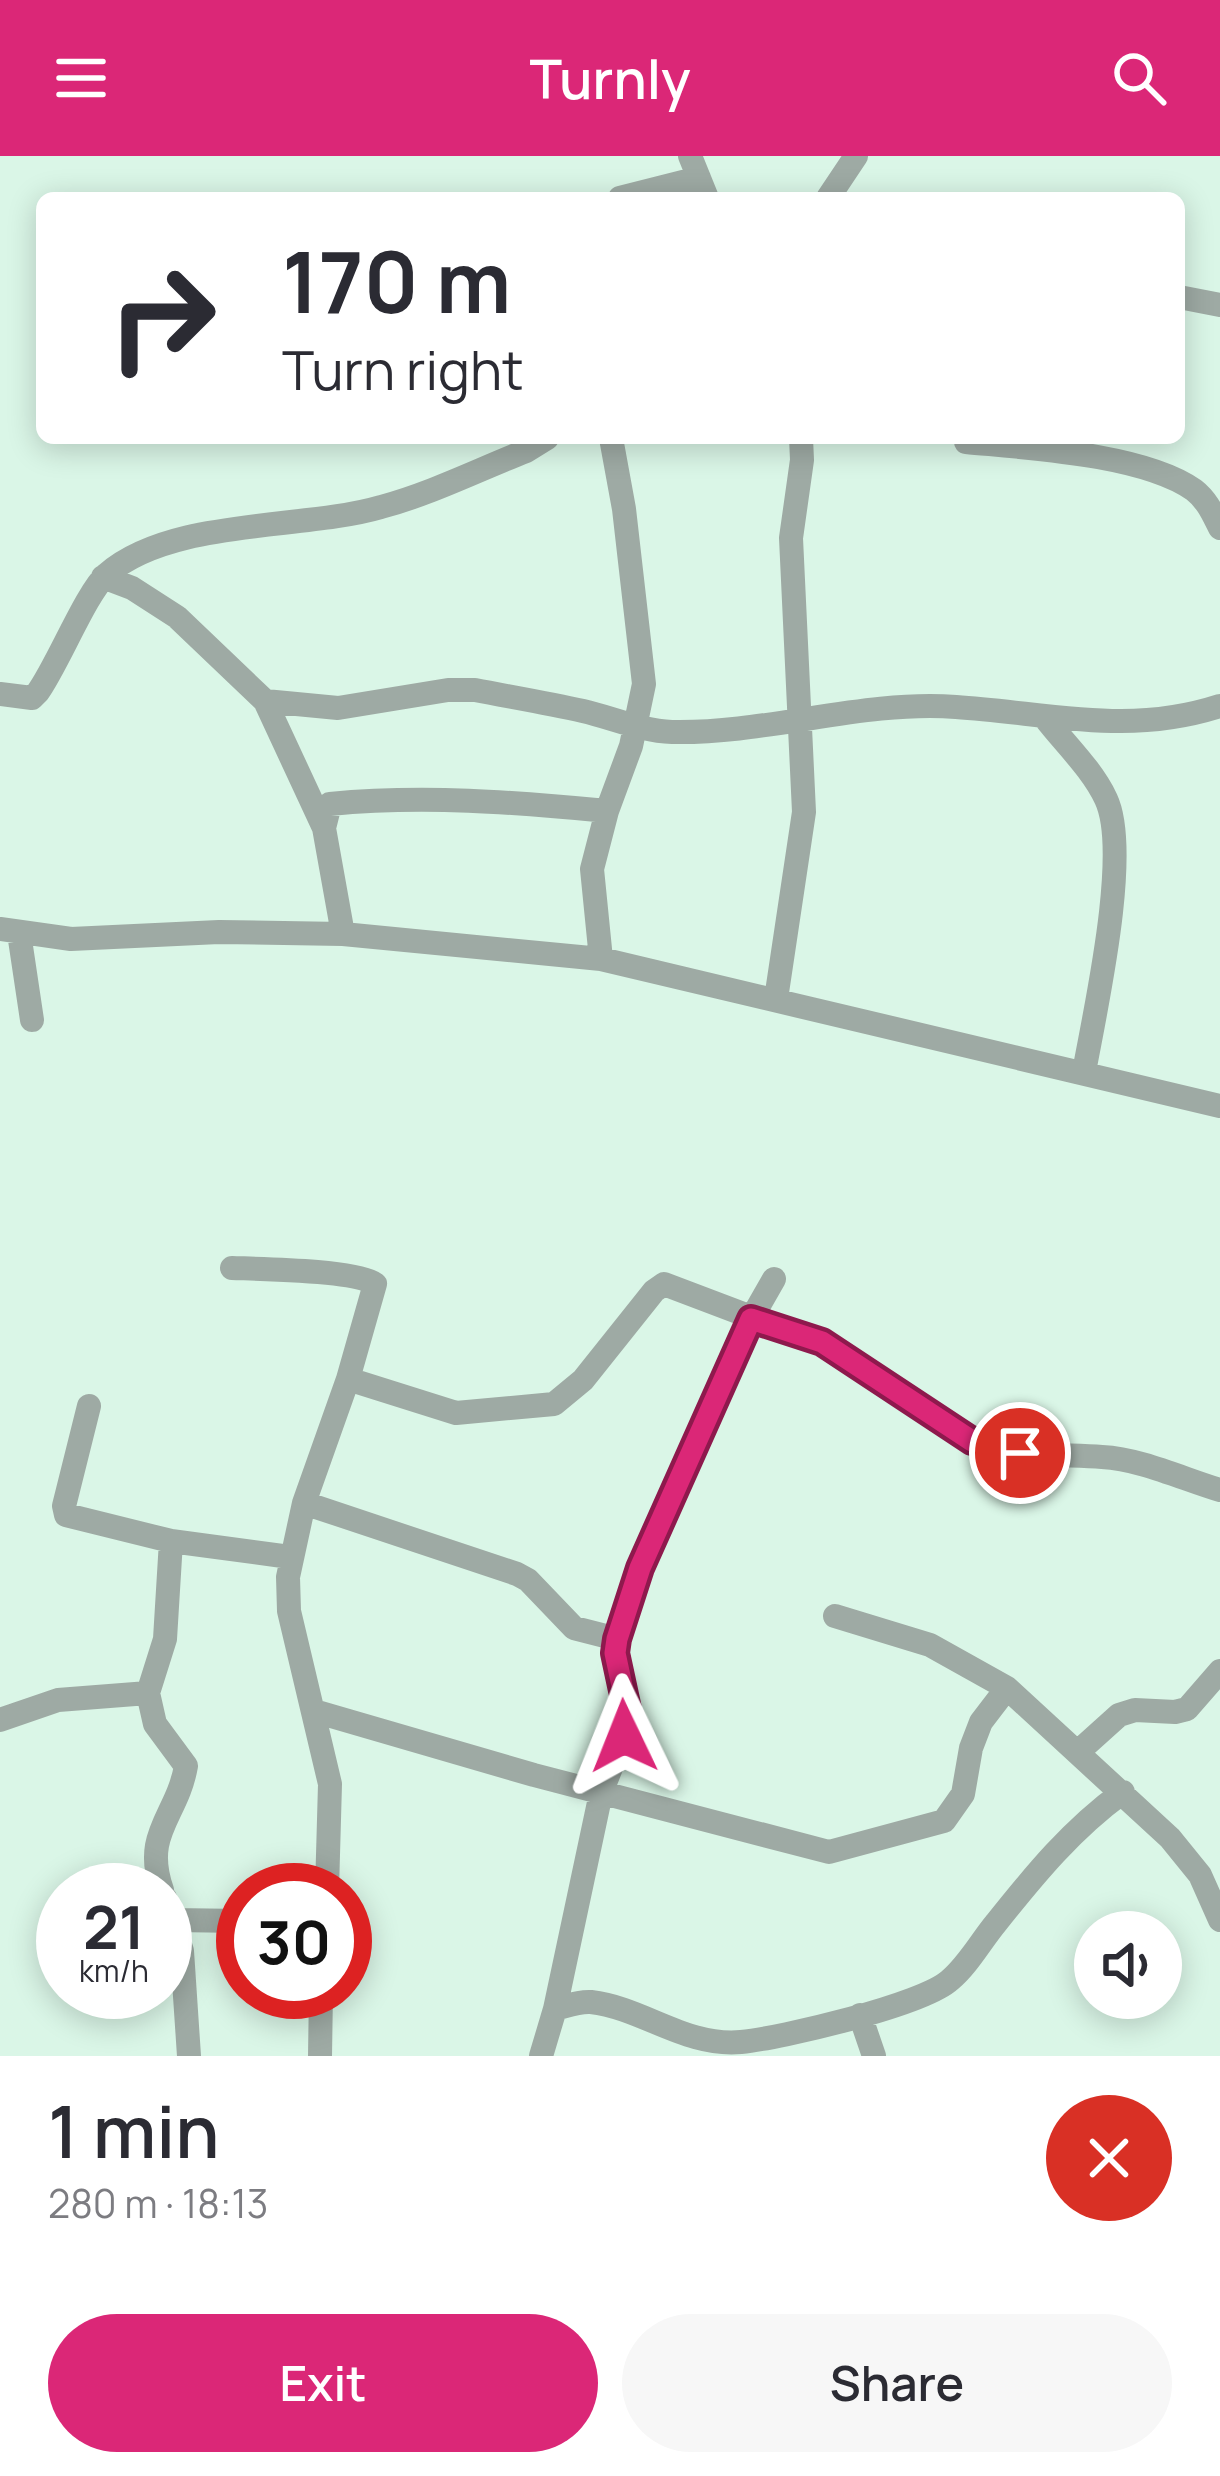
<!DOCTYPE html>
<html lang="en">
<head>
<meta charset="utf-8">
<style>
  :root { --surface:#fff; --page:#f7f7f7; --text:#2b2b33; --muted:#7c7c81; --accent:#db2777 }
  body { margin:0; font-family:Manrope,sans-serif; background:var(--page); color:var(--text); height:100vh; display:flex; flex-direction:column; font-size:45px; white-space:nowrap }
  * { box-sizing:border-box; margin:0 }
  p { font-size:39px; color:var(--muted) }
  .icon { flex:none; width:66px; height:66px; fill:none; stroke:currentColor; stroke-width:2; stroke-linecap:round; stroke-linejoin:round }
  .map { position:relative; height:1900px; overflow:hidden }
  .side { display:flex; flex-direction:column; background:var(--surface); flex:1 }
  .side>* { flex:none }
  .banner { position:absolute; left:36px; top:36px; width:1149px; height:252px; border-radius:18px; box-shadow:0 6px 30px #0003; background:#fff; color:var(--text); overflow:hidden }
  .fabs { position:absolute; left:1074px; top:1755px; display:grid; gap:24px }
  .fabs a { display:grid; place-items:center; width:108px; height:108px; border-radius:50%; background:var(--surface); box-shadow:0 6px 30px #0003; font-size:60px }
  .speed { position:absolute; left:36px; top:1707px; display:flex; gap:24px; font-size:60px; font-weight:700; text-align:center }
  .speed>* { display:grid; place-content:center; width:156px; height:156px; border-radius:50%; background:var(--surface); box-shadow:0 6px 30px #0003; line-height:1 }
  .speed small { font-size:30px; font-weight:400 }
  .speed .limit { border:18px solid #d22; background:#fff; color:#111 }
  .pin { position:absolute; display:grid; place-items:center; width:102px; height:102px; color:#fff; margin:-51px; border:6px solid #fff; border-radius:50%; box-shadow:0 3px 12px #0007 }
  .me { position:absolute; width:132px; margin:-66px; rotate:358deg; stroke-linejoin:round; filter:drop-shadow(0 0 9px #0008) }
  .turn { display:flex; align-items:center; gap:42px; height:252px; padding:0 48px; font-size:54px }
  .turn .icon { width:156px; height:156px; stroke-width:2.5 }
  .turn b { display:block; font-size:84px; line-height:102px }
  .round { display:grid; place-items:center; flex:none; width:126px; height:126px; border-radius:63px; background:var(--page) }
  .head { display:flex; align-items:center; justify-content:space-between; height:204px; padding:0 48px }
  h1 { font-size:72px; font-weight:600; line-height:90px }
  .cta { display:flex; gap:24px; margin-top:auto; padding:24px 48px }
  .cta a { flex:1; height:138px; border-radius:72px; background:var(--accent); color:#fff; font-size:48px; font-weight:600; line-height:138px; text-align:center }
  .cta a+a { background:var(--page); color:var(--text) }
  header { display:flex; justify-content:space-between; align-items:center; height:156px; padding:0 48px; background:var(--accent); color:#fff; font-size:54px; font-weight:600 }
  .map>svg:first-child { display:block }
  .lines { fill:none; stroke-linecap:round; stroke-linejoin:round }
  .minor { stroke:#9eaaa4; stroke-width:24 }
  .route-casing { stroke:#8e194d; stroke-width:30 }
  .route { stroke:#db2777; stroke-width:21 }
</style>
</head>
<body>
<header><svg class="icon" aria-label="menu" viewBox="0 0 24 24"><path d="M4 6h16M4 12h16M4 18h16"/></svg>Turnly<svg class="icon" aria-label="search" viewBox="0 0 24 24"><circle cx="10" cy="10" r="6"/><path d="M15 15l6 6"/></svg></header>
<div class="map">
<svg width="1220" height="1900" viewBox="0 0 1220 1900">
  <rect width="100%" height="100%" fill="#daf6e7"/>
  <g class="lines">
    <!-- minor -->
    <path class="minor" d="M690,0L707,42
      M620,42L699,22
      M828,42L856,0
      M1179,141L1220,149
      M966,286C1028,292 1143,298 1194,334C1207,344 1213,358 1220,372
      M103,421L132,432L177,461L265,545L324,672L343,778
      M0,538L32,542L38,536C58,508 86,437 107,418C172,362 303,374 381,351C430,338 478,314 526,295L547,282
      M265,545L338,552L448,534H475C511,541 547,547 583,555C613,562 642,575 672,576C767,578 862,544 956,551C1049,557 1128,580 1220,550
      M1045,562C1065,588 1092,613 1106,643C1131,696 1095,855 1084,916
      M324,672L330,648C423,639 514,646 607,655
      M0,773L71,783L219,776L343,778L601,803L1220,950
      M19,777L32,864
      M601,803L592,713L607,655L631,590L644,528L624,353L611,282
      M776,843L804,656L791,382L802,304L801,282
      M232,1112C260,1113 357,1114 375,1128L348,1223L304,1347L288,1421L289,1455L330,1628L327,1734
      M348,1223L456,1257L554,1248L583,1224L654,1135L664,1128L838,1194L972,1285C1016,1301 1057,1298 1102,1301C1141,1303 1183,1323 1220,1334
      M89,1250L64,1350L66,1359L171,1385L290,1401
      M304,1347L517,1418L528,1424L574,1472L617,1483
      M835,1460L930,1489L1007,1532L1170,1682L1200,1719L1220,1764
      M314,1555L534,1619L829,1696L944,1665L963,1638L971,1592L981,1566L1007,1532
      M0,1564L58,1544L148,1537
      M1079,1595L1119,1559L1135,1554L1175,1556L1187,1553L1220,1515
      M162,1734C142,1677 177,1661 186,1610L155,1568L148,1537L165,1483L171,1385
      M165,1742L182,1795L189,1900
      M173,1764L243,1765
      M555,1853C567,1850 579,1845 591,1846C643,1852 685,1891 741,1886C781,1882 923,1849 950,1824C968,1809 981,1785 996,1767C1035,1718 1072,1673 1123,1636
      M860,1859L874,1900
      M320,1900L321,1836
      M541,1900L555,1853L601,1637L624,1579L627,1553L615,1497L617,1483L640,1412L688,1310L738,1186L774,1123"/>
  </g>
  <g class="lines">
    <defs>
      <path id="route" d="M624,1580L627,1553L615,1497L617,1483L640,1412L751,1163L822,1186L972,1285L1020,1297"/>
    </defs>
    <!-- route casing -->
    <use href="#route" class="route-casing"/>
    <!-- route -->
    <use href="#route" class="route"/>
  </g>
</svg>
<div class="fabs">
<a><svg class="icon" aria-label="sound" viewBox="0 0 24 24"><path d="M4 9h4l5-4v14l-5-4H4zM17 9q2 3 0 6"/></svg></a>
</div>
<div class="speed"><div>21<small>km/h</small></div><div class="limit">30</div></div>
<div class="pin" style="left:1020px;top:1297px;background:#d93025"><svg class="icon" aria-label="arrive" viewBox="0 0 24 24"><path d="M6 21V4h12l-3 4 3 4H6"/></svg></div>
<svg class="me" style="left:624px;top:1580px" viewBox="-20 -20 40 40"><path d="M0-17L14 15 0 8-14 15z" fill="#db2777" stroke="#fff" stroke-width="4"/></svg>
<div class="banner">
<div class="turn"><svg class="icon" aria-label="right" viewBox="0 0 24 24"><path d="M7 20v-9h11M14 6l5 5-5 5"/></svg><div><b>170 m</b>Turn right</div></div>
</div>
</div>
<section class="side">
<div class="head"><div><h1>1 min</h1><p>280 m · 18:13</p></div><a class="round" style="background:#d93025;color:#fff"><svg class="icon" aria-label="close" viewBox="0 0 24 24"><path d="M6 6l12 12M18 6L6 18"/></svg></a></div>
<div class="cta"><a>Exit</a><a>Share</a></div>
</section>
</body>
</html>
